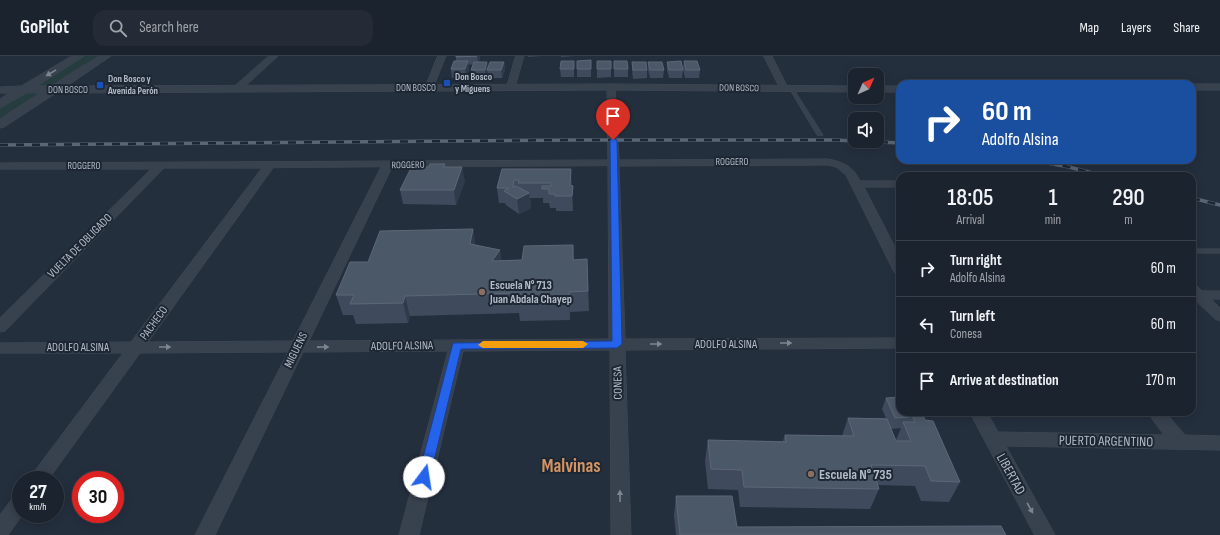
<!DOCTYPE html>
<html lang="en">
<head>
<meta charset="utf-8">
<style>
  :root { --surface:#1b232e; --page:#242b36; --text:#f1f3f6; --muted:#a0a4aa; --line:#39404a }
  body { margin:0; font-family:"Sofia Sans Condensed",sans-serif; background:var(--page); color:var(--text); height:100vh; display:flex; flex-direction:column; font-size:15px; white-space:nowrap }
  * { box-sizing:border-box; margin:0 }
  p { font-size:13px; color:var(--muted) }
  .icon { flex:none; width:22px; height:22px; fill:none; stroke:currentColor; stroke-width:2; stroke-linecap:round; stroke-linejoin:round }
  .map { position:relative; flex:1; overflow:hidden }
  .details { position:absolute; left:896px; top:116px; width:300px; height:244px; display:flex; flex-direction:column; background:var(--surface); border-radius:12px; box-shadow:0 2px 10px #0003,0 0 0 1px var(--line) }
  .details>* { flex:none }
  .guide { position:absolute; left:896px; top:24px; width:300px; height:84px; border-radius:12px; box-shadow:0 2px 10px #0003,0 0 0 1px var(--line); background:#1a4fa0; color:#fff; overflow:hidden }
  .needle { width:26px; rotate:45deg }
  .controls { position:absolute; left:848px; top:12px; display:grid; gap:8px }
  .controls a { display:grid; place-items:center; width:36px; height:36px; border-radius:8px; background:var(--surface); box-shadow:0 2px 10px #0003,0 0 0 1px var(--line); font-size:20px }
  .speed { position:absolute; left:12px; top:415px; display:flex; gap:8px; font-size:20px; font-weight:700; text-align:center }
  .speed>* { display:grid; place-content:center; width:52px; height:52px; border-radius:50%; background:var(--surface); box-shadow:0 2px 10px #0003,0 0 0 1px var(--line); line-height:1 }
  .speed small { font-size:10px; font-weight:400 }
  .speed .limit { border:6px solid #d22; background:#fff; color:#111 }
  .pin { position:absolute; display:grid; place-items:center; width:34px; height:34px; color:#fff; margin:-41px -17px; border-radius:50% 50% 50% 0; rotate:-45deg; box-shadow:0 0 4px #0007 }
  .pin .icon { rotate:45deg }
  .me { position:absolute; width:44px; margin:-22px; rotate:14deg; stroke-linejoin:round; filter:drop-shadow(0 0 3px #0008) }
  .turn { display:flex; align-items:center; gap:14px; height:84px; padding:0 20px; font-size:18px }
  .turn .icon { width:52px; height:52px; stroke-width:2.5 }
  .turn b { display:block; font-size:28px; line-height:34px }
  .eta { display:flex; justify-content:space-evenly; align-items:center; height:68px; text-align:center }
  .eta b { font-size:24px; font-weight:600; line-height:28px }
  ul { padding:0; list-style:none }
  li { display:flex; align-items:center; gap:12px; height:56px; padding:0 20px; border-top:1px solid var(--line) }
  li div { flex:1 }
  li b { display:block; font-size:15px }
  li em { font-style:normal }
  header { display:flex; align-items:center; gap:24px; box-sizing:border-box; height:56px; padding:0 20px; background:var(--surface); border-bottom:1px solid var(--line) }
  header strong { font-size:19px }
  nav { display:flex; gap:22px; margin-inline-start:auto; font-size:14px }
  .search { width:280px; height:36px; background:var(--page); display:flex; align-items:center; gap:10px; box-sizing:border-box; padding:0 14px; border-radius:12px; color:var(--muted); font-size:15px }
  .map>svg:first-child { display:block }
  .green { fill:#263c3f }
  .lines { fill:none; stroke-linecap:round; stroke-linejoin:round }
  .service-casing { stroke:#414a57; stroke-width:1 }
  .minor-casing { stroke:#414a57; stroke-width:1 }
  .tertiary-casing { stroke:#414a57; stroke-width:1 }
  .service { fill:#38414e; fill-rule:evenodd }
  .minor { fill:#38414e; fill-rule:evenodd }
  .tertiary { fill:#38414e; fill-rule:evenodd }
  .rail-casing { stroke:#5a6575; stroke-width:3.5 }
  .rail { stroke:#1d2633; stroke-width:2.5; stroke-dasharray:8; stroke-linecap:butt }
  .wall { fill:#3f4b5c; fill-rule:evenodd }
  .shaded-wall { fill:#2f3b4b }
  .building { fill:#4b5868; stroke:#5c6777 }
  .oneway { fill:#7c8592 }
  .route { fill:#2563eb; stroke:#184099 }
  .slow { fill:#f59e0b }
  .transit-dot { fill:#1a4fb4; stroke:#1d2633; stroke-width:1.5 }
  .education-dot { fill:#8d6e63; stroke:#1d2633; stroke-width:1.5 }
  .labels { text-anchor:middle; dominant-baseline:central; stroke-width:4; stroke-linejoin:round; paint-order:stroke }
  .far-poi-label { font-size:10px; font-weight:bold; fill:#b4bcc9; stroke:#1d2633; text-anchor:start }
  .far-street-label { font-size:10px; fill:#b4bcc9; stroke:#1d2633 }
  .street-label { font-size:12px; fill:#b4bcc9; stroke:#1d2633 }
  .poi-label { font-size:12px; font-weight:bold; fill:#b4bcc9; stroke:#1d2633; text-anchor:start }
  .near-street-label { font-size:14px; fill:#b4bcc9; stroke:#1d2633 }
  .near-poi-label { font-size:14px; font-weight:bold; fill:#b4bcc9; stroke:#1d2633; text-anchor:start }
  .near-district-label { font-size:19px; font-weight:bold; fill:#d59563; stroke:#1d2633 }
</style>
</head>
<body>
<header>
<strong>GoPilot</strong>
<div class="search"><svg class="icon" aria-label="search" viewBox="0 0 24 24"><circle cx="10" cy="10" r="6"/><path d="M15 15l6 6"/></svg>Search here</div>
<nav><a>Map</a><a>Layers</a><a>Share</a></nav>
</header>
<div class="map">
<svg width="1220" height="479" viewBox="0 0 1220 479">
  <rect width="100%" height="100%" fill="#242f3e"/>
  <!-- green -->
  <path class="green" d="M83,0H99L51,31H33Z
    M22,38H40L0,63V52Z"/>
  <g class="lines">
    <defs>
      <path id="service" d="M789,31L793,32L823,79L822,80L817,79L789,32Z
        M1192,193H1220V197H1192Z"/>
      <path id="minor" d="M269,0H278L241,34H235L234,32L235,30Z
        M438,0H446L433,32L429,35L426,34L425,32Z
        M516,0H524L515,31L511,34L507,31Z
        M764,0H772L788,32L787,34L784,35L780,32Z
        M611,28L615,31L619,104L828,103C843,106 853,110 860,125H900V131H864L900,201V218L895,217L893,214L846,119L836,111L828,109L619,110L625,283L900,282V292L625,294L631,479H611L610,294L463,295L419,479H399L448,295L303,296L215,479H195L288,296L140,297L48,424H28L123,297H0V287L131,286L262,112H164L5,275L0,276V262L151,113H0V107L608,104L607,31ZM608,110L609,283L309,285L392,111ZM381,111L293,285L148,286L273,112Z
        M1192,229L1197,230L1202,235H1220V243H1211L1220,252V265L1215,263L1192,241Z
        M970,356H987L998,376L1164,379L1147,356H1165L1185,379L1220,380V394L1006,390L1055,479H1035Z
        M21,438V458H23L8,479H0V459L14,440Z"/>
      <path id="tertiary" d="M72,0H84L37,30H51L99,0H111L67,30L611,28L855,30V36L611,34L56,37L4,71L0,72V63L40,37H26L0,52V43L9,37H0V31L21,30Z
        M1190,28H1220V34H1192V28Z
        M877,30H900V36H877Z"/>
    </defs>
    <!-- service casing -->
    <use href="#service" class="service-casing"/>
    <!-- minor casing -->
    <use href="#minor" class="minor-casing"/>
    <!-- tertiary casing -->
    <use href="#tertiary" class="tertiary-casing"/>
    <!-- service -->
    <use href="#service" class="service"/>
    <!-- minor -->
    <use href="#minor" class="minor"/>
    <!-- tertiary -->
    <use href="#tertiary" class="tertiary"/>
    <defs>
      <path id="rail" d="M0,89L578,84H834L900,87
        M1031,104L1069,111L1104,120
        M1192,142L1220,149"/>
    </defs>
    <!-- rail casing -->
    <use href="#rail" class="rail-casing"/>
    <!-- rail -->
    <use href="#rail" class="rail"/>
  </g>
  <!-- wall -->
  <path class="wall" d="M456,0H480L479,6L488,12L504,6L505,14L502,22H488V16L486,22H472L471,14L473,8L468,9L469,13L466,22H452L451,13L456,5Z
    M528,0H541L528,1Z
    M561,0H574L561,1Z
    M591,4V21H577V13Z
    M574,5V21H561L560,13Z
    M597,5L611,13V21L597,22Z
    M614,5L628,13V21H614Z
    M684,5L700,14L699,22H685L683,13Z
    M632,6L647,14V22L633,23L632,14Z
    M648,6L664,14L663,22H650L648,14Z
    M667,6L683,14L682,22H669L667,14Z
    M445,108V111L465,125L456,149L403,148L400,134L429,111Z
    M502,113H571V130H573V155H556V152H550L549,147H543V142H530L531,152L519,158L506,149L505,147H499L497,132Z
    M473,173L475,189L500,194L501,205L522,204L573,189L574,204L587,203L589,255L570,256V264L520,265L519,257L410,260L408,267L356,268L353,259H343L336,239L368,206Z
    M886,342L919,356L925,364L960,426L949,446L921,445L915,430L878,429L879,433L870,453L740,451L738,434L708,433L705,405L708,384L783,385L785,379L842,380L848,362H886L882,353ZM901,372L896,384L891,373Z
    M676,440L737,471L1006,479H676L674,460Z"/>
  <!-- shaded-wall -->
  <path class="shaded-wall" d="M476,0H480L478,8L477,0Z
    M468,5L469,13L466,22L465,13Z
    M487,6L488,14H487L488,16L486,22L485,14Z
    M504,6L505,14L502,22L501,14Z
    M462,111L465,125L456,149L454,134Z
    M571,113L572,127L571,140L570,129Z
    M573,130V155L572,140Z
    M529,137L531,152L519,158L517,143Z
    M473,173L476,192L470,188Z
    M500,194L503,213L492,205Z
    M569,236L570,256V264L569,244Z
    M405,240L410,260L408,267L403,247Z"/>
  <!-- building -->
  <path class="building" d="M456,0H477L456,1Z
    M591,4V13H577V5Z
    M454,5H468L465,13H451Z
    M561,5H574V13H560Z
    M597,5H611V13H597Z
    M614,5H627L628,13H614Z
    M681,5L683,14H669L667,6Z
    M684,5H697L700,14H686Z
    M474,6H487L485,14H471Z
    M490,6H504L501,14H487Z
    M632,6H646L647,14H633Z
    M648,6H662L664,14H650Z
    M430,108H445L443,111H462L454,134H400L412,110L429,111Z
    M502,113H571L570,129L573,130L572,140H555V138H549V133H542V130H551V127H518L519,124H514L513,131L516,130L529,137L517,143L504,135L509,132H497Z
    M473,173L470,188L500,194L492,205L522,204L524,190L573,189V204L587,203L588,235L569,236V244L518,245L519,237L405,240L403,247L350,248L354,239H336L350,206H368L380,175Z
    M900,341V356H919V357H911L909,361L895,362L886,342Z
    M911,357H922L925,364L933,365L960,426L931,425L925,410L871,409L879,433L744,431L742,414L711,413L708,384L786,386L785,379L854,380L848,362L887,363L896,385H911L903,366H915Z
    M676,440H732L737,471L1001,470L1006,479H680Z"/>
  <!-- one-way arrows -->
  <defs><path id="oneway-solid" d="M-6-.8H1V-3.2L6.5 0L1 3.2V.8H-6Z"/></defs>
  <g class="oneway">
    <use href="#oneway-solid" transform="translate(51 17) rotate(149)"/>
    <use href="#oneway-solid" transform="translate(786 287)"/>
    <use href="#oneway-solid" transform="translate(656 288)"/>
    <use href="#oneway-solid" transform="translate(165 291)"/>
    <use href="#oneway-solid" transform="translate(323 291) rotate(-1)"/>
    <use href="#oneway-solid" transform="translate(620 440) rotate(-91)"/>
    <use href="#oneway-solid" transform="translate(1030 452) rotate(61)"/>
  </g>
  <!-- route -->
  <path class="route" d="M613,82L617,84L622,288L617,292L461,293L430,421L428,424L424,426L419,424L418,421L453,287L612,285L610,84Z"/>
  <!-- slow -->
  <path class="slow" d="M483,285H583L588,288L583,292H483L478,289Z"/>
  <!-- markers -->
  <g class="transit-dot">
    <rect x="443" y="23" width="8" height="8" rx="2"/>
    <rect x="96" y="25" width="8" height="8" rx="2"/>
  </g>
  <g class="education-dot">
    <circle cx="482" cy="236" r="4"/>
    <circle cx="811" cy="418" r="4"/>
  </g>
  <g class="labels">
    <!-- far-poi labels -->
    <g class="far-poi-label">
      <text x="455" y="21">Don Bosco<tspan x="455" dy="12">y Miguens</tspan></text>
      <text x="108" y="23">Don Bosco y<tspan x="108" dy="12">Avenida Perón</tspan></text>
    </g>
    <!-- far-street labels -->
    <g class="far-street-label">
      <text x="416" y="32">DON BOSCO</text>
      <text transform="translate(739 32) rotate(1)">DON BOSCO</text>
      <text x="68" y="34">DON BOSCO</text>
      <text x="732" y="106">ROGGERO</text>
      <text transform="translate(408 109) rotate(-1)">ROGGERO</text>
      <text x="84" y="110">ROGGERO</text>
    </g>
    <!-- street labels -->
    <g class="street-label">
      <text transform="translate(80 190) rotate(-45)">VUELTA DE OBLIGADO</text>
      <text transform="translate(154 267) rotate(-54)">PACHECO</text>
      <text x="726" y="288">ADOLFO ALSINA</text>
      <text transform="translate(402 290) rotate(-1)">ADOLFO ALSINA</text>
      <text x="78" y="291">ADOLFO ALSINA</text>
      <text transform="translate(296 294) rotate(-64)">MIGUENS</text>
      <text transform="translate(618 327) rotate(-91)">CONESA</text>
    </g>
    <!-- poi labels -->
    <g class="poi-label">
      <text x="490" y="229">Escuela N° 713<tspan x="490" dy="14">Juan Abdala Chayep</tspan></text>
    </g>
    <!-- near-street labels -->
    <g class="near-street-label">
      <text transform="translate(1106 385) rotate(1)">PUERTO ARGENTINO</text>
      <text transform="translate(1011 418) rotate(61)">LIBERTAD</text>
    </g>
    <!-- near-poi labels -->
    <g class="near-poi-label">
      <text x="819" y="418">Escuela N° 735</text>
    </g>
    <!-- near-district labels -->
    <g class="near-district-label">
      <text x="571" y="410">Malvinas</text>
    </g>
  </g>
</svg>
<div class="controls">
<a><svg class="needle" viewBox="-14 -14 28 28"><path d="M0-13l5 13h-10z" fill="#e53935"/><path d="M0 13l5-13h-10z" fill="#a0a4aa"/></svg></a>
<a><svg class="icon" aria-label="sound" viewBox="0 0 24 24"><path d="M4 9h4l5-4v14l-5-4H4zM17 9q2 3 0 6"/></svg></a>
</div>
<div class="speed"><div>27<small>km/h</small></div><div class="limit">30</div></div>
<div class="pin" style="left:613px;top:84px;background:#d93025"><svg class="icon" aria-label="arrive" viewBox="0 0 24 24"><path d="M6 21V4h12l-3 4 3 4H6"/></svg></div>
<svg class="me" style="left:424px;top:421px" viewBox="-20 -20 40 40"><circle r="19" fill="#fff"/><path d="M0-13L10 11 0 6-10 11z" fill="#2563eb"/></svg>
<div class="guide">
<div class="turn"><svg class="icon" aria-label="right" viewBox="0 0 24 24"><path d="M7 20v-9h11M14 6l5 5-5 5"/></svg><div><b>60 m</b>Adolfo Alsina</div></div>
</div>
<section class="details">
<div class="eta">
<div><b>18:05</b><p>Arrival</p></div>
<div><b>1</b><p>min</p></div>
<div><b>290</b><p>m</p></div>
</div>
<ul>
<li><svg class="icon" aria-label="right" viewBox="0 0 24 24"><path d="M7 20v-9h11M14 6l5 5-5 5"/></svg><div><b>Turn right</b><p>Adolfo Alsina</p></div><em>60 m</em></li>
<li><svg class="icon" aria-label="left" viewBox="0 0 24 24"><path d="M17 20v-9H6M10 6l-5 5 5 5"/></svg><div><b>Turn left</b><p>Conesa</p></div><em>60 m</em></li>
<li><svg class="icon" aria-label="arrive" viewBox="0 0 24 24"><path d="M6 21V4h12l-3 4 3 4H6"/></svg><div><b>Arrive at destination</b></div><em>170 m</em></li>
</ul>
</section>
</div>
</body>
</html>
